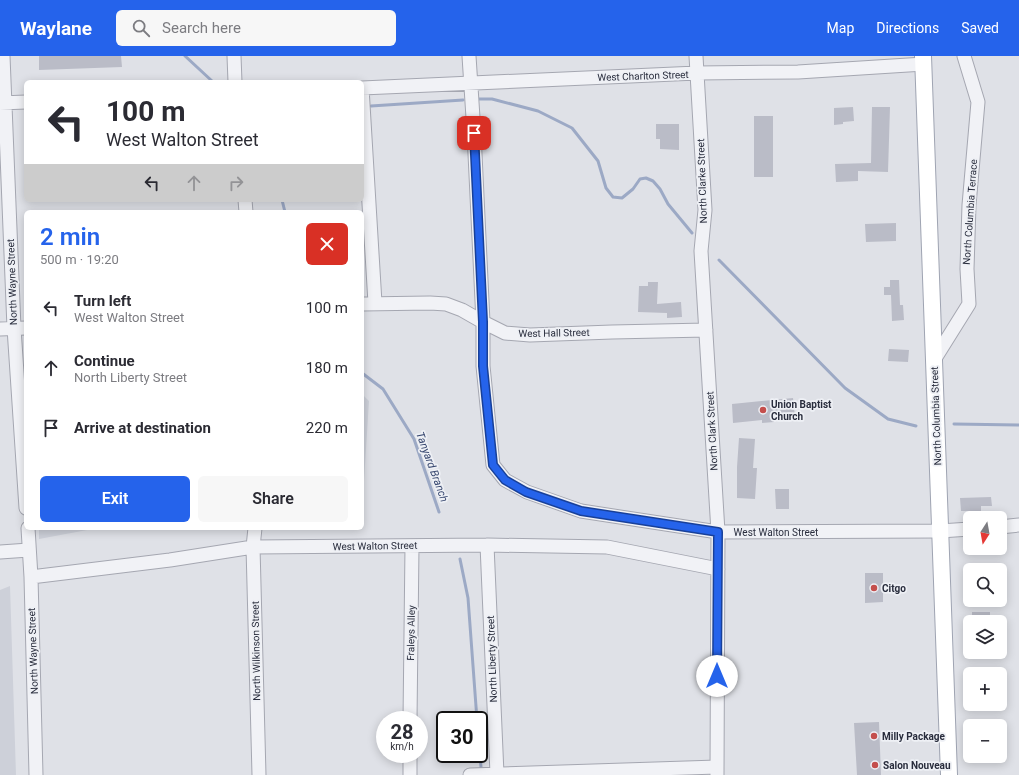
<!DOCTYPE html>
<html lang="en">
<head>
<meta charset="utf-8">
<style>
  :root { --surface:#fff; --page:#f7f7f7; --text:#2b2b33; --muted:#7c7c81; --accent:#2563eb }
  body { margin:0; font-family:Roboto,sans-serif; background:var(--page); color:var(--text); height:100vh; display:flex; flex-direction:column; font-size:15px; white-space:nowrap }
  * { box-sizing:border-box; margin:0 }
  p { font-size:13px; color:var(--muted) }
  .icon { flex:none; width:22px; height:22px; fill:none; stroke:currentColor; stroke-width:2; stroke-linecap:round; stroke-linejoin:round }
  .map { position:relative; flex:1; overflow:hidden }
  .panel { position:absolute; left:24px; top:154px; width:340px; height:320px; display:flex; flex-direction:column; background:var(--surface); border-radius:6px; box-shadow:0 2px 10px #0003 }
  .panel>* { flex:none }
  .hud { position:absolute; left:24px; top:24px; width:340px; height:122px; border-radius:6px; box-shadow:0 2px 10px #0003; background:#fff; color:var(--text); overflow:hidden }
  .needle { width:26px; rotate:191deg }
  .fabs { position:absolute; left:963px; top:455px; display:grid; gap:8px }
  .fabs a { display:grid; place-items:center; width:44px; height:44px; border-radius:6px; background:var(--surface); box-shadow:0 2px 10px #0003; font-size:20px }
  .speed { position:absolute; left:376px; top:655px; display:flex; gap:8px; font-size:20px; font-weight:700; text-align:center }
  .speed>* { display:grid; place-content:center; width:52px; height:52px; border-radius:50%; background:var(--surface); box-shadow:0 2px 10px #0003; line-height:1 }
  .speed small { font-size:10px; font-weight:400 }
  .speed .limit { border:2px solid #111; border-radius:6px; background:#fff; color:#111 }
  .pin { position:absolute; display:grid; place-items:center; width:34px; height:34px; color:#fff; margin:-17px; border-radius:8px; box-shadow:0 2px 6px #0006 }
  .me { position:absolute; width:44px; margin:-22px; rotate:0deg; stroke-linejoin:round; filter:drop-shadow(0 0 3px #0008) }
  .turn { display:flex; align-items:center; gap:14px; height:84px; padding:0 16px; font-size:18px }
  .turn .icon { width:52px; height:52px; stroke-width:2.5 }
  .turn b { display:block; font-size:28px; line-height:34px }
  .lanes { display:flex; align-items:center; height:38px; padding:0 16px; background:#0003; justify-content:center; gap:20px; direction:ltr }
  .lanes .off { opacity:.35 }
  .round { display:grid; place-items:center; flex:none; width:42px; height:42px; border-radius:6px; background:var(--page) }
  .headline { display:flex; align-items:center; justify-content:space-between; height:68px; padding:0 16px }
  h1 { font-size:24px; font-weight:600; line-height:30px; color:var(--accent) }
  .primary-button { display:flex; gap:8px; margin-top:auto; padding:8px 16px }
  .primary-button a { flex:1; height:46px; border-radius:6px; background:var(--accent); color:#fff; font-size:16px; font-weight:600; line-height:46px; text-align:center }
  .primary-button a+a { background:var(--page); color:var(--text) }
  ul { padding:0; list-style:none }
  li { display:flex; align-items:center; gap:12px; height:60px; padding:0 16px }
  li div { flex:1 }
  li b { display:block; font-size:15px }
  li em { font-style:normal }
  header { display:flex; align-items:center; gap:24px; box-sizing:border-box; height:56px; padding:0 20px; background:var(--accent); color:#fff }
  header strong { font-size:19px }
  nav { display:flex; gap:22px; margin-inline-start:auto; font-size:14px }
  .search { width:280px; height:36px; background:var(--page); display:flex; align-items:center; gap:10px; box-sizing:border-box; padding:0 14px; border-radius:6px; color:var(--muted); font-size:15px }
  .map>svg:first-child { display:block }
  .built { fill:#cdd0d9 }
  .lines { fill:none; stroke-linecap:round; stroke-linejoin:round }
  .stream { stroke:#9ca9c5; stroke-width:3 }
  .building { fill:#babcc7 }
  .minor-casing { stroke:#a5a7b1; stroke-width:15 }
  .major-casing { stroke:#9fa4b2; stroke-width:18 }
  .minor { stroke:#f1f2f6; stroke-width:13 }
  .major { stroke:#fff; stroke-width:16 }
  .route-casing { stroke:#184099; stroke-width:10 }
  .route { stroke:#2563eb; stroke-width:7 }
  .poi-dot { fill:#c44e4c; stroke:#eef0f5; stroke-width:1.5 }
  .labels { text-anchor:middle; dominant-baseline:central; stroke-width:3.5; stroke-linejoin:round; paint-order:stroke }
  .street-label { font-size:10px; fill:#292d3d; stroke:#eef0f5 }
  .poi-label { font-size:10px; font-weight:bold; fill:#292d3d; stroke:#eef0f5; text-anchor:start }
  .water-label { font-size:11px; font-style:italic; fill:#36466e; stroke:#eef0f5 }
</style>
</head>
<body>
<header>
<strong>Waylane</strong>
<div class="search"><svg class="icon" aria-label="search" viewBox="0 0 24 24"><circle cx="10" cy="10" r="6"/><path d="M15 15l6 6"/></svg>Search here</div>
<nav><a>Map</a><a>Directions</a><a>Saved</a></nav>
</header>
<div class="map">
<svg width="1019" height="719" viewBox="0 0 1019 719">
  <rect width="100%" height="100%" fill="#dfe1e7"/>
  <!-- built -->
  <path class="built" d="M362,338L369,345L364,425H362Z
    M39,472H98L39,483Z
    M10,530L16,719H0V534Z"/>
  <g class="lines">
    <!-- stream -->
    <path class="stream" d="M185,0L212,25
      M479,43H492L538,55L572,72L598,105L606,132L613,141L622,142L633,133L640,123L646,122L653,125L660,133L668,148L692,177
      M371,50L463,44
      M282,144L285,156
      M719,204L845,332L888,363L916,370
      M362,317L383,333L414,383L439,456
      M954,368L1019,369
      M460,503L468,542L477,664
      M479,686L481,711"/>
  </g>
  <!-- building -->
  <path class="building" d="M39,0H121L122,11L39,14Z
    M853,51L854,65L843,66V68L834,69V52Z
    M872,51H890L888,116L858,115V125L836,126L835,108L871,107Z
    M754,60H773V121H754Z
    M656,68H679V94L660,93V83H656Z
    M896,167V185L866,186L865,168Z
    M890,224H899L900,249H903L904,264L892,265L891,239H884V231H890Z
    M648,226H658L657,248L681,246L682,261L667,262V257L638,256L639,230H648Z
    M889,293L909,294L908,306L888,305Z
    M793,342L795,361L774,363V366L762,367V364L733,367L732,348Z
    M739,382L755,383L753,412H757L755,443L737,442V411Z
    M775,433H789V453H776Z
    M991,441L992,450H981V455H961L960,442Z
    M865,517H883V546L865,547Z
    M972,556H990V566H972Z
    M879,666L881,719H857L854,667Z"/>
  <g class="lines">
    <defs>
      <path id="minor" d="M3,0L14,272L26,452
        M234,0L235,26
        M469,0L474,77L483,266V310L493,409L505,424L527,436L581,455L718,476L940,475L970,473
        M696,0L705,154L701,195L718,476L717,719
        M0,47L26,46
        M245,144L246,156
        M375,247L362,32L697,17L798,16L924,8
        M362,248L430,247L446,248L462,254L483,266L505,277L530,279L612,276L706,274
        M0,273L26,272
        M934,304L969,248L967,213L969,149L978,46L964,0
        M1000,471L1019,469
        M28,472L31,521L36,719
        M255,472L253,491L259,719
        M487,489L497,718
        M0,496L29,494
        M31,521L170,504L253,491L487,489L607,491L718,513
        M410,664L412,490
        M410,719V698
        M470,719L717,711"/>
      <path id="major" d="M923,0L949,719"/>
    </defs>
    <!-- minor casing -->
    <use href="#minor" class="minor-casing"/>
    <!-- major casing -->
    <use href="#major" class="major-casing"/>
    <!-- minor -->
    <use href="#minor" class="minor"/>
    <!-- major -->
    <use href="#major" class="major"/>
  </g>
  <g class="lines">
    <defs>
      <path id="route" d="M474,77L483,266V310L493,409L505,424L526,436L581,455L718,476L717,620"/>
    </defs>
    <!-- route casing -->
    <use href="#route" class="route-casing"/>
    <!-- route -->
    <use href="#route" class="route"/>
  </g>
  <!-- markers -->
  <g class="poi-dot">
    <circle cx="763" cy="354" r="4"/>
    <circle cx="874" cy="532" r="4"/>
    <circle cx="874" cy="680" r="4"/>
    <circle cx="875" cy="709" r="4"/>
  </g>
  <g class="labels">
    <!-- street labels -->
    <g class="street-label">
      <text transform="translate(643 20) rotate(-2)">West Charlton Street</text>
      <text transform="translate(702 125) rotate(-92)">North Clarke Street</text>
      <text transform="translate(970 156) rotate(-86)">North Columbia Terrace</text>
      <text transform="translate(12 226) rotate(-92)">North Wayne Street</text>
      <text transform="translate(554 277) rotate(-1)">West Hall Street</text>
      <text transform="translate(936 360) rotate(-92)">North Columbia Street</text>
      <text transform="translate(712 375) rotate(-93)">North Clark Street</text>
      <text x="776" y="476">West Walton Street</text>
      <text transform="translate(375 490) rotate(-1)">West Walton Street</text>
      <text transform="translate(411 577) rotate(-89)">Fraleys Alley</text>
      <text transform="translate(33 595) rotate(-92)">North Wayne Street</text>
      <text transform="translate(256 595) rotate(-91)">North Wilkinson Street</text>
      <text transform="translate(492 603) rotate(-92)">North Liberty Street</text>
    </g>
    <!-- poi labels -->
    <g class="poi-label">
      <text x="771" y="348">Union Baptist<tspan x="771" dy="12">Church</tspan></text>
      <text x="882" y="532">Citgo</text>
      <text x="882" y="680">Milly Package</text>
      <text x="883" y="709">Salon Nouveau</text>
    </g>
    <!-- water labels -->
    <g class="water-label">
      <text transform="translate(432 411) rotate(70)">Tanyard Branch</text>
    </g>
  </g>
</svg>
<div class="fabs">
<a><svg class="needle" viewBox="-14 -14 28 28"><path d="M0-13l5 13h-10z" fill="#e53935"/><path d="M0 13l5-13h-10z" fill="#7c7c81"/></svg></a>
<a><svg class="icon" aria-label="search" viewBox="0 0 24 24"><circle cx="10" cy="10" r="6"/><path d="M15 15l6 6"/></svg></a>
<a><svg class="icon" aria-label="layers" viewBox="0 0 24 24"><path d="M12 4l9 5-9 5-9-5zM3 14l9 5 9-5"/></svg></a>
<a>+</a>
<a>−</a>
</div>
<div class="speed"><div>28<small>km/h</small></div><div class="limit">30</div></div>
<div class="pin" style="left:474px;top:77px;background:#d93025"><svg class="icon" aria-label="arrive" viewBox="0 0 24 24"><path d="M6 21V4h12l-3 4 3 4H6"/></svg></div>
<svg class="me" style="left:717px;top:620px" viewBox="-20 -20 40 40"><circle r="19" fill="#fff"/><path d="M0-13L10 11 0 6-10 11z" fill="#2563eb"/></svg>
<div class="hud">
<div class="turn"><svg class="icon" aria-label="left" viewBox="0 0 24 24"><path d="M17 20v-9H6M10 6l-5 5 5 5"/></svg><div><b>100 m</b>West Walton Street</div></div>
<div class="lanes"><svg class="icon" aria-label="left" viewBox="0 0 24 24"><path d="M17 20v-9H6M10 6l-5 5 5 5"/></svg><svg class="icon off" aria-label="ahead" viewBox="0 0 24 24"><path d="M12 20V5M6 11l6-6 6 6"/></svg><svg class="icon off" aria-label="right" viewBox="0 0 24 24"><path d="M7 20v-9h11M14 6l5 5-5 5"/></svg></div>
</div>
<section class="panel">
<div class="headline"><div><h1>2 min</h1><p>500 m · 19:20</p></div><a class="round" style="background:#d93025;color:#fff"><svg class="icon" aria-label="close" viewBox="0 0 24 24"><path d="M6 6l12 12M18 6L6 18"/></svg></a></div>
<ul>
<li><svg class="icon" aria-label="left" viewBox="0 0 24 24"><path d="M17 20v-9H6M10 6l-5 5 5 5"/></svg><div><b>Turn left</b><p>West Walton Street</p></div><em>100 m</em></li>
<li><svg class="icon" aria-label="ahead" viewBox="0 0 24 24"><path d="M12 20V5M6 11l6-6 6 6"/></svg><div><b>Continue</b><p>North Liberty Street</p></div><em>180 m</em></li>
<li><svg class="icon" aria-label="arrive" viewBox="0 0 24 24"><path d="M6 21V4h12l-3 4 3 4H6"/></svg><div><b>Arrive at destination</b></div><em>220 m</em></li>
</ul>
<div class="primary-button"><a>Exit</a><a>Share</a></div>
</section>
</div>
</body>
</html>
